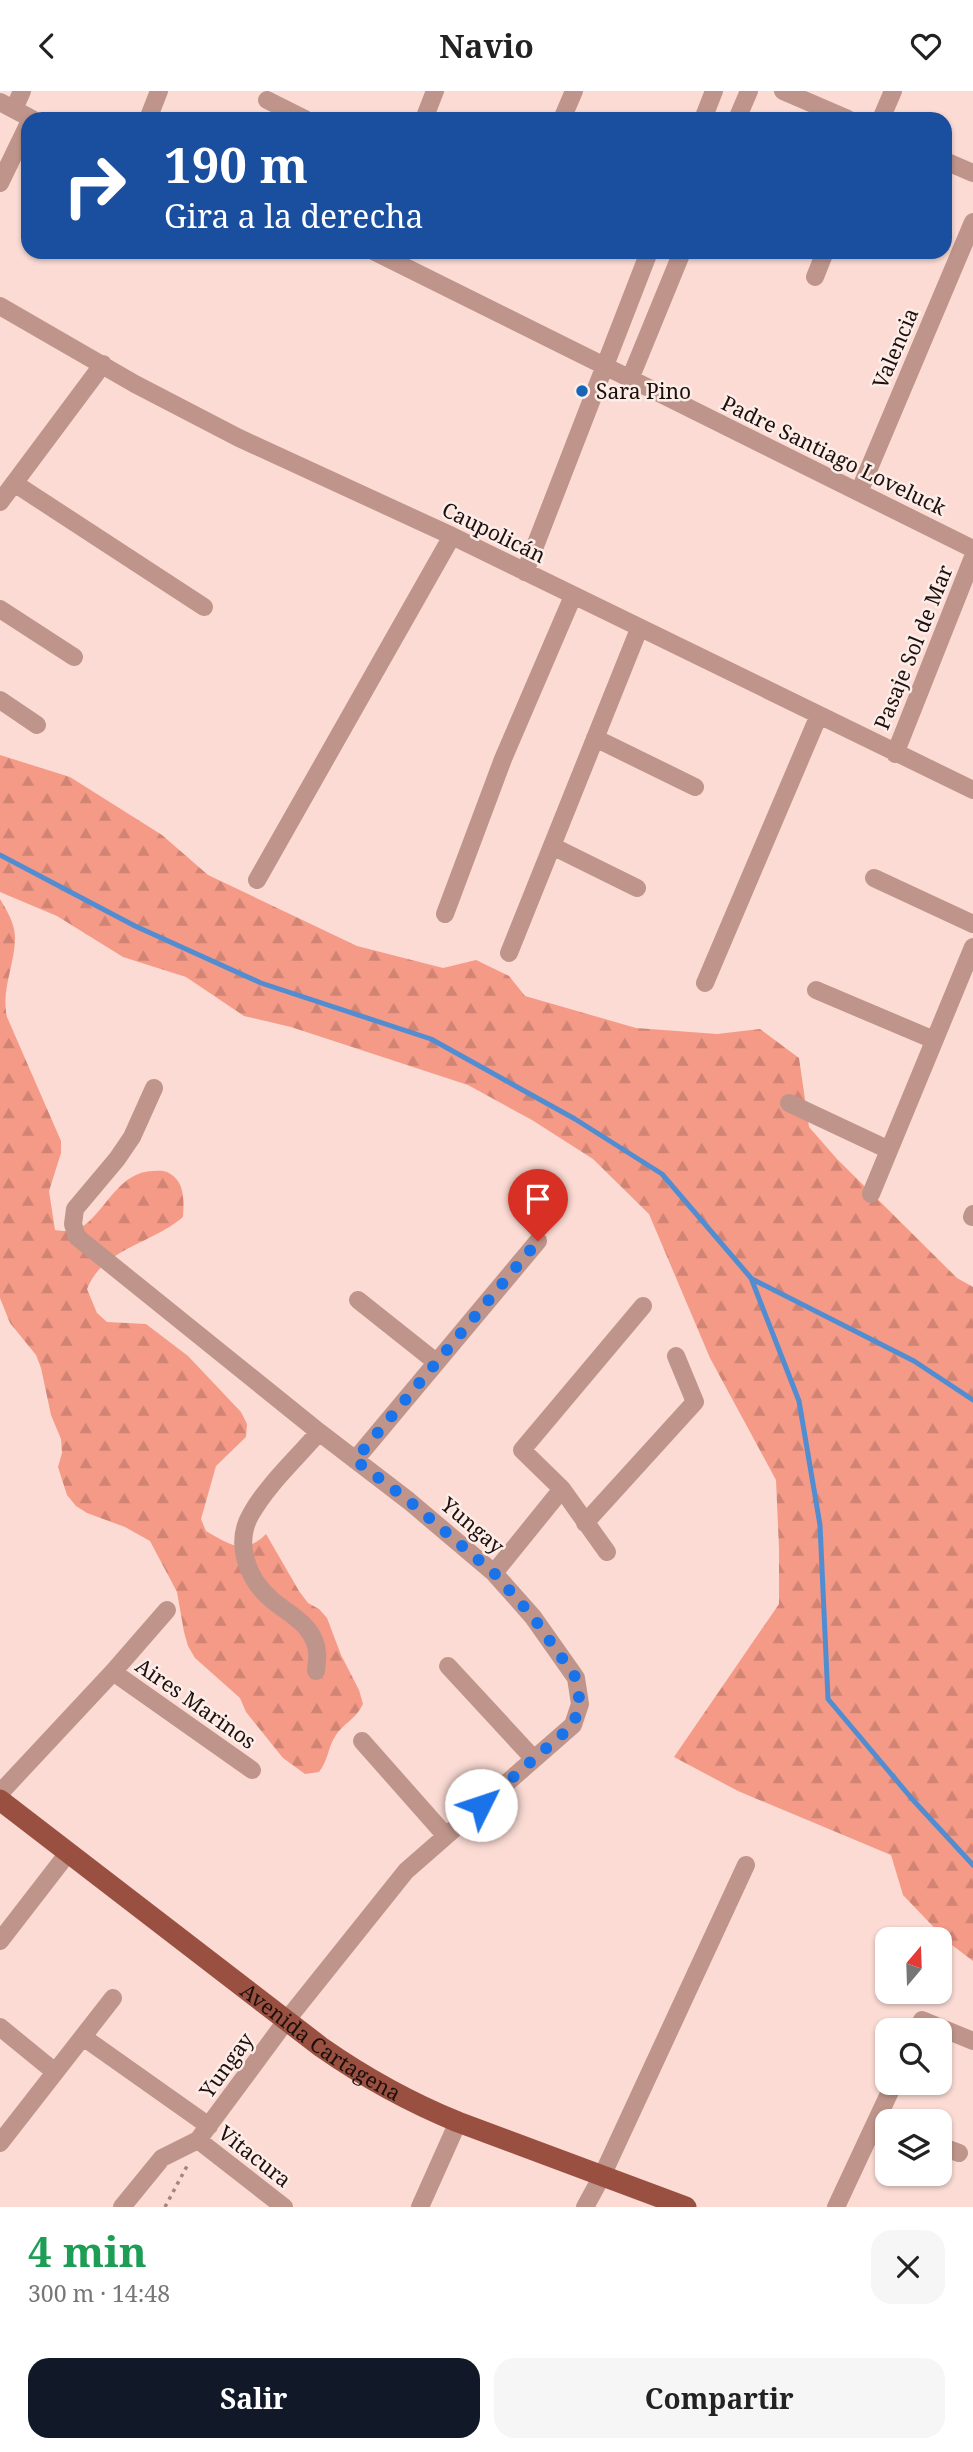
<!DOCTYPE html>
<html lang="es">
<head>
<meta charset="utf-8">
<style>
  :root { --surface:#fff; --page:#f6f6f6; --text:#222; --muted:#767676; --accent:#111827 }
  body { margin:0; font-family:"Noto Serif",serif; background:var(--page); color:var(--text); height:100vh; display:flex; flex-direction:column; font-size:26px; white-space:nowrap }
  * { box-sizing:border-box; margin:0 }
  p { font-size:23px; color:var(--muted) }
  .icon { flex:none; width:38px; height:38px; fill:none; stroke:currentColor; stroke-width:2; stroke-linecap:round; stroke-linejoin:round }
  .map { position:relative; height:2116px; overflow:hidden }
  .details { display:flex; flex-direction:column; background:var(--surface); flex:1 }
  .details>* { flex:none }
  .hud { position:absolute; left:21px; top:21px; width:931px; height:147px; border-radius:21px; box-shadow:0 2px 5px #0004; background:#1a4fa0; color:#fff; overflow:hidden }
  .needle { width:46px; rotate:19deg }
  .fabs { position:absolute; left:875px; top:1836px; display:grid; gap:14px }
  .fabs a { display:grid; place-items:center; width:77px; height:77px; border-radius:14px; background:var(--surface); box-shadow:0 2px 5px #0004; font-size:35px }
  .pin { position:absolute; display:grid; place-items:center; width:60px; height:60px; color:#fff; margin:-72px -30px; border-radius:50% 50% 50% 0; rotate:-45deg; box-shadow:0 0 7px #0007 }
  .pin .icon { rotate:45deg }
  .me { position:absolute; width:77px; margin:-38px; rotate:49deg; stroke-linejoin:round; filter:drop-shadow(0 0 5px #0008) }
  .turn { display:flex; align-items:center; gap:24px; height:147px; padding:0 28px; font-size:32px }
  .turn .icon { width:91px; height:91px; stroke-width:2.5 }
  .turn b { display:block; font-size:49px; line-height:60px }
  .round { display:grid; place-items:center; flex:none; width:74px; height:74px; border-radius:21px; background:var(--page) }
  .summary { display:flex; align-items:center; justify-content:space-between; height:119px; padding:0 28px }
  h1 { font-size:42px; font-weight:700; line-height:52px; color:#1e9e55 }
  .primary-button { display:flex; gap:14px; margin-top:auto; padding:14px 28px }
  .primary-button a { flex:1; height:80px; border-radius:21px; background:var(--accent); color:#fff; font-size:28px; font-weight:700; line-height:80px; text-align:center }
  .primary-button a+a { background:var(--page); color:var(--text) }
  header { display:flex; justify-content:space-between; align-items:center; height:91px; padding:0 28px; background:var(--surface); font-size:32px; font-weight:700 }
  .map>svg:first-child { display:block }
  .forest { fill:url(#forest-firs) }
  .lines { fill:none; stroke-linecap:round; stroke-linejoin:round }
  .stream { stroke:#528dd1; stroke-width:5 }
  .path { stroke:#9f8781; stroke-width:3.5; stroke-dasharray:3.5 5; stroke-linecap:butt }
  .minor { stroke:#bf958b; stroke-width:18 }
  .primary { stroke:#9a5041; stroke-width:21 }
  .route { stroke:#1a73e8; stroke-width:12; stroke-dasharray:0 21.6 }
  .poi-dot { fill:#1766b5; stroke:#fdede9; stroke-width:2.5 }
  .labels { text-anchor:middle; dominant-baseline:central; stroke-width:5; stroke-linejoin:round; paint-order:stroke }
  .street-label { font-size:21px; fill:#1c0f0c; stroke:#fdede9 }
  .poi-label { font-size:21px; fill:#1c0f0c; stroke:#fdede9; text-anchor:start }
</style>
</head>
<body>
<header><svg class="icon" aria-label="back" viewBox="0 0 24 24"><path d="M15 5l-7 7 7 7"/></svg>Navio<svg class="icon" aria-label="heart" viewBox="0 0 24 24"><path d="M12 20l-8-8c-3-5 5-10 8-4 3-6 11-1 8 4z"/></svg></header>
<div class="map">
<svg width="973" height="2116" viewBox="0 0 973 2116">
  <defs>
    <pattern id="forest-firs" width="22" height="20" patternUnits="userSpaceOnUse" patternTransform="scale(1.75)"><rect width="22" height="20" fill="#f49a87"/><path d="M5 1l3.5 6h-7zM16 11l3.5 6h-7z" fill="#d18473"/></pattern>
  </defs>
  <rect width="100%" height="100%" fill="#fbdbd4"/>
  <!-- forest -->
  <path class="forest" d="M0,664L70,686L162,744L208,784L357,855L443,877L476,869L509,885L525,905L636,937L717,943L760,938L799,967L809,1036L837,1068L957,1187L973,1196V1870L948,1851L903,1804L891,1764L738,1700L674,1666L779,1513V1457L776,1389L710,1267L649,1123L593,1068L532,1029L468,994L291,936L244,925L186,886L123,866L57,825L0,801Z
    M0,808C7,820 16,834 15,849C14,876 1,899 7,926L61,1050V1062L49,1100L55,1139C67,1141 76,1141 86,1133C108,1115 120,1081 153,1080C159,1080 163,1079 169,1082C185,1091 184,1109 183,1126C152,1153 103,1157 87,1198L97,1222L107,1231L146,1233L188,1265L241,1321L247,1333L246,1346L216,1375L201,1428L206,1440C229,1453 244,1465 266,1443L299,1500L308,1512L319,1518L327,1527L341,1564L359,1599L363,1613C355,1629 345,1631 336,1644C328,1655 329,1668 319,1681L305,1683L283,1667L246,1621L240,1607L195,1567L188,1555L184,1541L177,1501L150,1450L125,1436L87,1422L76,1415L67,1404L58,1376L62,1362L61,1348L51,1324L41,1277L36,1264L10,1232L0,1207Z"/>
  <g class="lines">
    <!-- stream -->
    <path class="stream" d="M0,764L135,835L261,892L431,948L575,1028L662,1083L751,1187L799,1310L820,1434L828,1608L913,1709L973,1774
      M752,1188L914,1270L973,1309"/>
    <!-- path -->
    <path class="path" d="M165,2116L187,2075"/>
    <!-- minor -->
    <path class="minor" d="M783,0L848,28
      M267,9L305,28
      M0,11L32,28
      M14,18L22,0
      M148,28L159,0
      M424,28L435,0
      M562,28L574,0
      M703,28L714,0
      M737,28L749,0
      M881,28L893,0
      M945,70L973,82
      M0,92L28,34
      M375,161L973,458
      M815,186L825,161
      M0,215L135,293L239,347L452,445L973,699
      M630,288L682,161
      M14,392L204,516
      M859,401L973,131
      M0,411L103,273
      M525,481L649,161
      M0,518L74,566
      M0,609L37,634
      M595,647L695,696
      M895,663L973,466
      M552,755L637,797
      M874,787L973,833
      M257,789L452,445
      M445,823L503,668L573,505
      M509,862L639,538
      M705,892L819,624
      M816,899L934,949
      M789,1012L889,1059
      M871,1103L973,856
      M972,1126L973,1123
      M358,1209L436,1271
      M355,1369L538,1150
      M562,1398L607,1461
      M585,1432L695,1311L676,1265
      M494,1482L562,1398L522,1359L643,1215
      M448,1575L533,1667
      M316,1580C317,1569 319,1560 314,1549C306,1530 286,1521 272,1509C247,1488 234,1452 251,1423C268,1393 297,1367 319,1341
      M113,1581L252,1679
      M362,1650L446,1745
      M0,1702L113,1581L167,1519
      M0,1850L68,1762
      M0,1936L55,1981
      M918,1939L922,1929L973,1950
      M83,1946L209,2035
      M198,2049L284,2116
      M0,2052L113,1907
      M940,2055L959,2062
      M122,2116L162,2067L198,2049L286,1930L406,1780L573,1634L580,1613L576,1587L533,1526L494,1482L409,1410L319,1341L77,1146L73,1133L75,1118L117,1068L132,1046L154,997
      M420,2116L458,2031
      M585,2116L602,2085L746,1774
      M836,2116L894,1992"/>
    <!-- primary -->
    <path class="primary" id="s1" d="M0,1709L321,1956C364,1986 409,2011 458,2031L686,2116"/>
  </g>
  <g class="lines">
    <!-- route -->
    <path class="route" d="M481,1714L573,1634L580,1613L576,1587L533,1526L494,1482L409,1410L355,1369L538,1150"/>
  </g>
  <!-- markers -->
  <circle class="poi-dot" cx="582" cy="300" r="7"/>
  <g class="labels">
    <!-- street labels -->
    <g class="street-label">
      <text transform="translate(895 257) rotate(-67)">Valencia</text>
      <text transform="translate(834 364) rotate(26)">Padre Santiago Loveluck</text>
      <text transform="translate(494 441) rotate(26)">Caupolicán</text>
      <text transform="translate(913 556) rotate(-68)">Pasaje Sol de Mar</text>
      <text transform="translate(473 1434) rotate(40)">Yungay</text>
      <text transform="translate(196 1612) rotate(35)">Aires Marinos</text>
      <text stroke="none"><textPath href="#s1" startOffset="402">Avenida Cartagena</textPath></text>
      <text transform="translate(226 1974) rotate(-54)">Yungay</text>
      <text transform="translate(255 2065) rotate(38)">Vitacura</text>
    </g>
    <!-- poi labels -->
    <g class="poi-label">
      <text x="596" y="300">Sara Pino</text>
    </g>
  </g>
</svg>
<div class="fabs">
<a><svg class="needle" viewBox="-14 -14 28 28"><path d="M0-13l5 13h-10z" fill="#e53935"/><path d="M0 13l5-13h-10z" fill="#767676"/></svg></a>
<a><svg class="icon" aria-label="search" viewBox="0 0 24 24"><circle cx="10" cy="10" r="6"/><path d="M15 15l6 6"/></svg></a>
<a><svg class="icon" aria-label="layers" viewBox="0 0 24 24"><path d="M12 4l9 5-9 5-9-5zM3 14l9 5 9-5"/></svg></a>
</div>
<div class="pin" style="left:538px;top:1150px;background:#d93025"><svg class="icon" aria-label="arrive" viewBox="0 0 24 24"><path d="M6 21V4h12l-3 4 3 4H6"/></svg></div>
<svg class="me" style="left:481px;top:1714px" viewBox="-20 -20 40 40"><circle r="19" fill="#fff"/><path d="M0-13L10 11 0 6-10 11z" fill="#1a73e8"/></svg>
<div class="hud">
<div class="turn"><svg class="icon" aria-label="right" viewBox="0 0 24 24"><path d="M7 20v-9h11M14 6l5 5-5 5"/></svg><div><b>190 m</b>Gira a la derecha</div></div>
</div>
</div>
<section class="details">
<div class="summary"><div><h1>4 min</h1><p>300 m · 14:48</p></div><a class="round"><svg class="icon" aria-label="close" viewBox="0 0 24 24"><path d="M6 6l12 12M18 6L6 18"/></svg></a></div>
<div class="primary-button"><a>Salir</a><a>Compartir</a></div>
</section>
</body>
</html>
